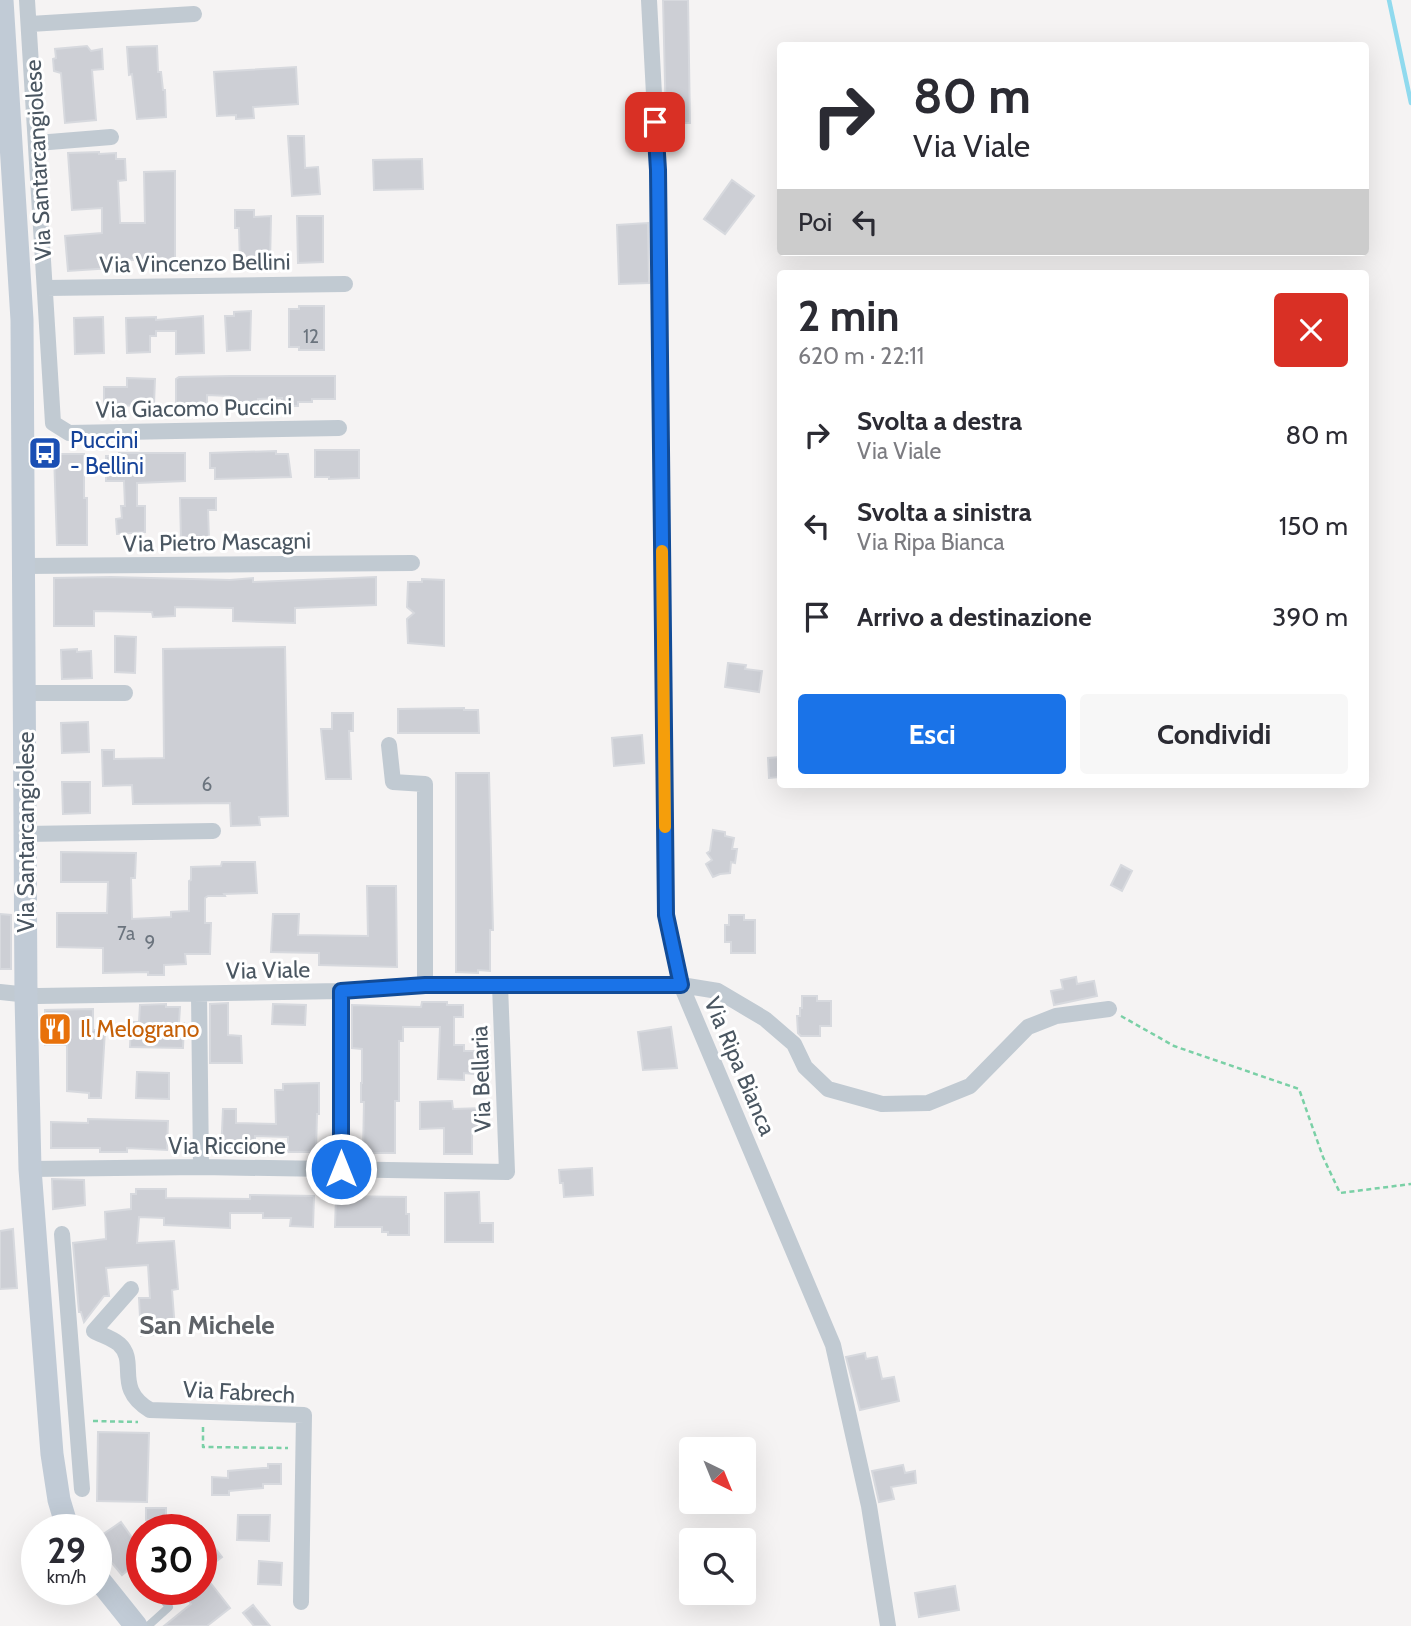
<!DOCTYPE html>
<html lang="it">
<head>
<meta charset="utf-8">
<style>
  :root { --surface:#fff; --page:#f7f7f7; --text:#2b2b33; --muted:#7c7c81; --accent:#1a73e8 }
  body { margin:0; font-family:Cabin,sans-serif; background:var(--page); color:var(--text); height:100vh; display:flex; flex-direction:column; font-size:26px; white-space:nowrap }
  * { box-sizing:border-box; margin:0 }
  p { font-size:23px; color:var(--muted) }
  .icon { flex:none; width:38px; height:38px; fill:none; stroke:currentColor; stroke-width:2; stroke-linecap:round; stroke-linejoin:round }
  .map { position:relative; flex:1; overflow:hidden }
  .details { position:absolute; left:777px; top:270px; width:592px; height:518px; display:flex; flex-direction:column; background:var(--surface); border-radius:7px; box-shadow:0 7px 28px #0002 }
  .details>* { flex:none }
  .hud { position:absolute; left:777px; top:42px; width:592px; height:214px; border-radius:7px; box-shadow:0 7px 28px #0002; background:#fff; color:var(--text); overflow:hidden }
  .needle { width:46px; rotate:137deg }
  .tools { position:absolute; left:679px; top:1437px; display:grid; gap:14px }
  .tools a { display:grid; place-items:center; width:77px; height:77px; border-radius:7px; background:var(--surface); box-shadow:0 7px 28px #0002; font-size:35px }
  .speed { position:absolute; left:21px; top:1514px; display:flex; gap:14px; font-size:35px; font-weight:700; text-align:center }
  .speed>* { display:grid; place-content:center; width:91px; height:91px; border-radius:50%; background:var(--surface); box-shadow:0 7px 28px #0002; line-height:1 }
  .speed small { font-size:18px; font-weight:400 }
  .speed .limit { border:10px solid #d22; background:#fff; color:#111 }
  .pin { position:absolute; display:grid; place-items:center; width:60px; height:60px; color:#fff; margin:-30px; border-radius:14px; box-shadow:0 4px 10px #0006 }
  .me { position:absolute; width:77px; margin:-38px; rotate:0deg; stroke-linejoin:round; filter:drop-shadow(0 0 5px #0008) }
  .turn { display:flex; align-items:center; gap:24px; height:147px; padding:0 21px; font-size:32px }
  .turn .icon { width:91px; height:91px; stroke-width:2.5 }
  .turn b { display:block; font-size:49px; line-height:60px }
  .then { display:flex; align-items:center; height:66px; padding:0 21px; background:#0003; gap:14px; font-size:26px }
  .round { display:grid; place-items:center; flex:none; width:74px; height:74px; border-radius:7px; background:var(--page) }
  .overview { display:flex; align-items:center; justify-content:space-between; height:119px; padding:0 21px }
  h1 { font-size:42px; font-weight:800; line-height:52px }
  .action { display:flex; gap:14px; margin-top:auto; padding:14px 21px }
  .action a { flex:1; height:80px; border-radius:7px; background:var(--accent); color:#fff; font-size:28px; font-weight:800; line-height:80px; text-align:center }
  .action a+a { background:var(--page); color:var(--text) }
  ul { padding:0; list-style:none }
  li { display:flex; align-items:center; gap:21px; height:91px; padding:0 21px }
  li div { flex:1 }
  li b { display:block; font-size:26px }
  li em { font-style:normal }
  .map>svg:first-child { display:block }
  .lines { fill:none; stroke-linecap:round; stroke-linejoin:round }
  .stream { stroke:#90daee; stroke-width:4.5 }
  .building { fill:#cdcfd5; stroke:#d7d9de; stroke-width:2 }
  .path { stroke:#7ad0a6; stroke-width:2.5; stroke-dasharray:5 3.5; stroke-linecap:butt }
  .lane { stroke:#c1cad2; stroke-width:8 }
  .street { stroke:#c1cad2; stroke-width:16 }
  .secondary { stroke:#c1cbd6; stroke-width:23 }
  .route-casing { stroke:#114b97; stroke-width:18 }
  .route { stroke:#1a73e8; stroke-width:12 }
  .slow { stroke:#f59e0b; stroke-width:12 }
  .labels { text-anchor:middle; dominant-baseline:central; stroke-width:6; stroke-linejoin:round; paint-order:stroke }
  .number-label { font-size:19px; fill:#6b747e }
  .street-label { font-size:23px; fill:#4a5661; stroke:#fff }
  .transit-label { font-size:23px; fill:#164399; stroke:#fff; text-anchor:start }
  .food-label { font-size:23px; fill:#c56008; stroke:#fff; text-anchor:start }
  .quarter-label { font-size:26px; font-weight:bold; fill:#5f6368; stroke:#fff }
</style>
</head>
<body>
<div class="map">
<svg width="1411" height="1626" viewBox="0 0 1411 1626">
  <rect width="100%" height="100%" fill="#f5f3f3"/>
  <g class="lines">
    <!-- stream -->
    <path class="stream" d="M1389,0L1411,103"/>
  </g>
  <!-- building -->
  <path class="building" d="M663,0H688L690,123H666Z
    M87,46L91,51L102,49L103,69L92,70L96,120L65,123L61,73L54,71L53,59L56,58L55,49Z
    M157,46L158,72H161L163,90H165L166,117L137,119L132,74L129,75L127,47Z
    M296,67L298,104L253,107L254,118L236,119V115L217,116L214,72Z
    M288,136H304L305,168L318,167L320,194L292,196Z
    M99,152V154L116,153V159H125L126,180L118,181L120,223H145L144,172L175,171V259L127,260V267L68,271L65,236L102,233V208L72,210L68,153Z
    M422,159L423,189L374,190L373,160Z
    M732,180L754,196L725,234L704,219Z
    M235,210H254V217L271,216L270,264L240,265L239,228H235Z
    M297,216H323V262L298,263Z
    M648,223L649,283L619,284L617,225Z
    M299,306H324V350H299V347H289V309H299Z
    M251,311L250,350L227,351L225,316H234V312Z
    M203,316L204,353L176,354V331H156V336H150V352L127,353L126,318L156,317V320Z
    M103,317L104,353L75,354L74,318Z
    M231,376H335V399H312V402H298V406H282V398L258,399V402L245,403V405H229V396L207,395V404L176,406V379L179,377Z
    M127,378L155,379L154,404H146V406L104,405V387H127Z
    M315,450H359V478L329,479V477H315Z
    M276,451V454H288L291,477L215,479V468H210V453Z
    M119,453H185V481L137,483V506H145V532L117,534L116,519L122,518L121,506H125L124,481H106V456H119Z
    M54,454H84V498H87V545H57Z
    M180,498H216V510H208L209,540H181Z
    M111,577L230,580L253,578V582L376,577V605L295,608V623L233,621V608L175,607V616L153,617L152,612L94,611V626H54V578Z
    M422,579L444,580V646L408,643L407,619L414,613L407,607L408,582H422Z
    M115,636L136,637L135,673L115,672Z
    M285,647L288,816L259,817L260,825L231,826L230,803L133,804L132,785L103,786L102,750H114V759L164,758L163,649Z
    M77,649V652L91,651L92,678L62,679L61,650Z
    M728,663L746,665L745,669L762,671L759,692L725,687Z
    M464,708V710H478L479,733H398V709Z
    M332,713H353V731H349L351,779H326L321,729H332Z
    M88,722L89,752L62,753L61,723Z
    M642,735L644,763L614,766L612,738Z
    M780,757V777L769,778L768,758Z
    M456,773H489L493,930H490V971L478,970V973L456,972Z
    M62,782H90V813L63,814Z
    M713,830L725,832V836L734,838L732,849H737L735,863L731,862L730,873L720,874L713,877L706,864L712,860L707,853L710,851Z
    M61,852L136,853L135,878H131L132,919L171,917V912L189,911V881L191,880V867L221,866L222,862H255L257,893L224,894L225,896H208L205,898V923H211L210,954H185L186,964L164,965V975H148V972L103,973V948L57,947V913H107L108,882H61Z
    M1121,865L1132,871L1122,891L1111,885Z
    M367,886H396L397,967L319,965V953L271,952L273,914H299L298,935L368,936Z
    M0,914L11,915V969H0Z
    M729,915H744V920H755V953H731V942H725V925H729Z
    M1076,977L1077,984L1094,981L1097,996L1054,1005L1051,991L1063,989L1061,980Z
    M802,996H817V1001H831V1026H820V1036H801L798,1033L797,1016H800V1008H802Z
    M422,1002H447V1005H463V1017H454V1045H464V1051H474L473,1074L464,1073V1080L438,1079L440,1027H403V1041H399V1101H395V1153H363L364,1102H361V1083H362V1049L352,1048V1005L421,1007Z
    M228,1003V1035L241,1036L242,1063H210V1004Z
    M166,1004V1007H180L179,1023H184L183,1048L130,1047L131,1022H139L140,1005Z
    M273,1004L306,1005L305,1025L272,1024Z
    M93,1009V1030H105L101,1098H89V1093L67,1091V1045H45V1010Z
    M671,1027L677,1068L643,1070L638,1032Z
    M137,1072L169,1073V1099L136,1098Z
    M319,1083V1114H317L316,1152H288V1137L255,1136V1154L221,1153L223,1109H236V1123L276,1124L275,1090H283V1084Z
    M452,1101L453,1109L484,1108L485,1129H472V1154H444V1128L420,1129V1102Z
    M88,1119L168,1121L167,1150L127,1148V1152H100V1148H51V1122L88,1123Z
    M592,1168L593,1195L564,1197L563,1183H560L559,1170Z
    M52,1179L84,1180L85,1205L53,1209Z
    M136,1189H166V1198L250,1199V1195L314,1196L313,1227L290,1226L291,1218H263V1213H230V1228L164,1225V1218L139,1217L137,1243L174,1241L178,1289L172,1290L175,1330H169V1334L141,1336L139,1298H150L148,1265L106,1268L109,1296H104L84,1322L81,1312H79L73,1243L106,1239L105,1212L131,1209V1194H136Z
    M479,1192L480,1223H493V1242H445V1193Z
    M336,1196L406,1197V1214H409V1235H388V1232H382V1227H335Z
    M13,1229L17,1288L0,1289V1231Z
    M865,1353L866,1359L877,1357L882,1379L894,1377L899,1401L860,1410L846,1357Z
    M98,1432L149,1433L147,1502L97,1501Z
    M268,1464H281V1484H263V1488L229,1491V1495H212V1477L228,1478V1471L263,1468H268Z
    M903,1465L905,1473L915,1471L916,1483L891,1487L894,1499L879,1502L872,1471Z
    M146,1508H166V1521L146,1520Z
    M238,1515H270L269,1541L237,1540Z
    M121,1522L140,1549L138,1562L122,1575L96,1544V1539Z
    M201,1530L222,1557L202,1572L230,1608L207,1626H164L191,1604L180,1589H201Z
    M259,1561L282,1563L281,1585L258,1584Z
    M955,1586L959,1610L919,1617L915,1593Z
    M253,1605L270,1626H254L243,1613Z"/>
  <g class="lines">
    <!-- path -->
    <path class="path" d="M1121,1016L1174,1046L1299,1089L1323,1157L1340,1193L1411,1184
      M93,1421L138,1422
      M203,1427V1447L288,1448"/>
    <!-- lane -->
    <path class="lane" d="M148,1626L169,1607L155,1589"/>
    <!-- street -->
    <path class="street" d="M27,0L53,423L69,433L339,428
      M649,0L658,170L666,915L681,985L833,1345L869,1506L888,1626
      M30,24L194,14
      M37,143L111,137
      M46,288L345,284
      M24,566L412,563
      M25,693H125
      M389,745L393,782L425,784V985
      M26,834L213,831
      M0,992L38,996L341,991L425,985H681L718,991L765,1019L794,1044L805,1067L828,1089L882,1104L928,1103L970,1086L1028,1027L1056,1016L1109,1009
      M199,994L201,1167
      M30,1169L201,1167L507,1172L500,985
      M341,1169V991
      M62,1234L82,1489
      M94,1331C101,1335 112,1338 119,1344C139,1362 113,1388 150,1410L304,1415L301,1602
      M94,1331L131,1289"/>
    <!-- secondary -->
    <path class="secondary" d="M2,0L22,320L26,996L30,1169L52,1454L59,1500L68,1530
      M96,1576L136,1626"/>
  </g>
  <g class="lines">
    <defs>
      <path id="route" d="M341,1169V991L425,985H681L666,915L658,170L655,122"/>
    </defs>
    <!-- route casing -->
    <use href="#route" class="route-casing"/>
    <!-- route -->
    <use href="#route" class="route"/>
    <!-- slow -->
    <path class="slow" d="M662,551L665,827"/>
  </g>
  <!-- icons -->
  <defs>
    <symbol id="bus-square" viewBox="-11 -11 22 22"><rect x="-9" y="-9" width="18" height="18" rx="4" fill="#1a4fb4" stroke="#fff"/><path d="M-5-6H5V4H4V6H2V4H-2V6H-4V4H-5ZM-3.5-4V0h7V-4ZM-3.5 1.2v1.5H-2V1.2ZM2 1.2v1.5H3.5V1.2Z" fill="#fff"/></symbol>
    <symbol id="restaurant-square" viewBox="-11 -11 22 22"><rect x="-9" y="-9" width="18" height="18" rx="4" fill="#e8710a" stroke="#fff"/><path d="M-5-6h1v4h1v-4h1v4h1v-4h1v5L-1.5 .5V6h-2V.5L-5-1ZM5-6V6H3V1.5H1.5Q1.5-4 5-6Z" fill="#fff"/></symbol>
  </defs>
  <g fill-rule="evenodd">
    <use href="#bus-square" x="26" y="434" width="38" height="38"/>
    <use href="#restaurant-square" x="36" y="1010" width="38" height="38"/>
  </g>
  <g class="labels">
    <!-- number labels -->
    <g class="number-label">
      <text x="311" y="336">12</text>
      <text x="207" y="784">6</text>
      <text x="126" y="933">7a</text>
      <text x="150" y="942">9</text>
    </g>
    <!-- street labels -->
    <g class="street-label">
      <text transform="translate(38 160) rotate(-93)">Via Santarcangiolese</text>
      <text transform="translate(195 263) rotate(-1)">Via Vincenzo Bellini</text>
      <text transform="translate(194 408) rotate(-1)">Via Giacomo Puccini</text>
      <text transform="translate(217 542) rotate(-1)">Via Pietro Mascagni</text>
      <text transform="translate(26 832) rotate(-90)">Via Santarcangiolese</text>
      <text transform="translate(268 970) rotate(-1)">Via Viale</text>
      <text transform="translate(740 1066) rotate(67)">Via Ripa Bianca</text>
      <text transform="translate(481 1079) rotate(-92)">Via Bellaria</text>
      <text x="227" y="1146">Via Riccione</text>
      <text transform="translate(239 1392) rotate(3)">Via Fabrech</text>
    </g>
    <!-- transit labels -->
    <g class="transit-label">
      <text x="70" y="440">Puccini<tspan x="70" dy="26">- Bellini</tspan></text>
    </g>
    <!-- food labels -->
    <g class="food-label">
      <text x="80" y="1029">Il Melograno</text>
    </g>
    <!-- quarter labels -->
    <g class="quarter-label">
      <text x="207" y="1325">San Michele</text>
    </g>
  </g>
</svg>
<div class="tools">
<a><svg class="needle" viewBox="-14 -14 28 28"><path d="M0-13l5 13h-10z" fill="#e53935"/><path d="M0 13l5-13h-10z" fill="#7c7c81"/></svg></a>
<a><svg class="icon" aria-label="search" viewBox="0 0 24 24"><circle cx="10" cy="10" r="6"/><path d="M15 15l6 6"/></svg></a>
</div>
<div class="speed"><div>29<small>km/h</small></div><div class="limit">30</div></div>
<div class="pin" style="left:655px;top:122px;background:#d93025"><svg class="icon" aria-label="arrive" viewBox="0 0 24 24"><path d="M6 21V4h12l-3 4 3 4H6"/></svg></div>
<svg class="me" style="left:341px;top:1169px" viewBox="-20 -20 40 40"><circle r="17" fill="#1a73e8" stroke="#fff" stroke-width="3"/><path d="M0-11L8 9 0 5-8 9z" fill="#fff"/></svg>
<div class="hud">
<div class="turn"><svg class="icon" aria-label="right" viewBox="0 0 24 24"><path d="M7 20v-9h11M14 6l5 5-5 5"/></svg><div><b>80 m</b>Via Viale</div></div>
<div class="then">Poi<svg class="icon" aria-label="left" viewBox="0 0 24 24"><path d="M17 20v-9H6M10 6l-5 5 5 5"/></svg></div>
</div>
<section class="details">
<div class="overview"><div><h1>2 min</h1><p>620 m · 22:11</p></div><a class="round" style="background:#d93025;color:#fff"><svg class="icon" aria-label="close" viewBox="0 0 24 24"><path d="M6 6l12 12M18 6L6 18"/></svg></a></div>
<ul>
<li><svg class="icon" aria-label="right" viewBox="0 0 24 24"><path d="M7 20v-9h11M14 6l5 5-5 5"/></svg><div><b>Svolta a destra</b><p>Via Viale</p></div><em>80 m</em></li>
<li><svg class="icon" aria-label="left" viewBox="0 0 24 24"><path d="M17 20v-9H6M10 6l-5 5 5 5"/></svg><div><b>Svolta a sinistra</b><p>Via Ripa Bianca</p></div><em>150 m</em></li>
<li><svg class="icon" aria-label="arrive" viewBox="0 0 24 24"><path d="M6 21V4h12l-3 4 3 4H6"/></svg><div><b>Arrivo a destinazione</b></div><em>390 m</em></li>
</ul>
<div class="action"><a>Esci</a><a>Condividi</a></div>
</section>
</div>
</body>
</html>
